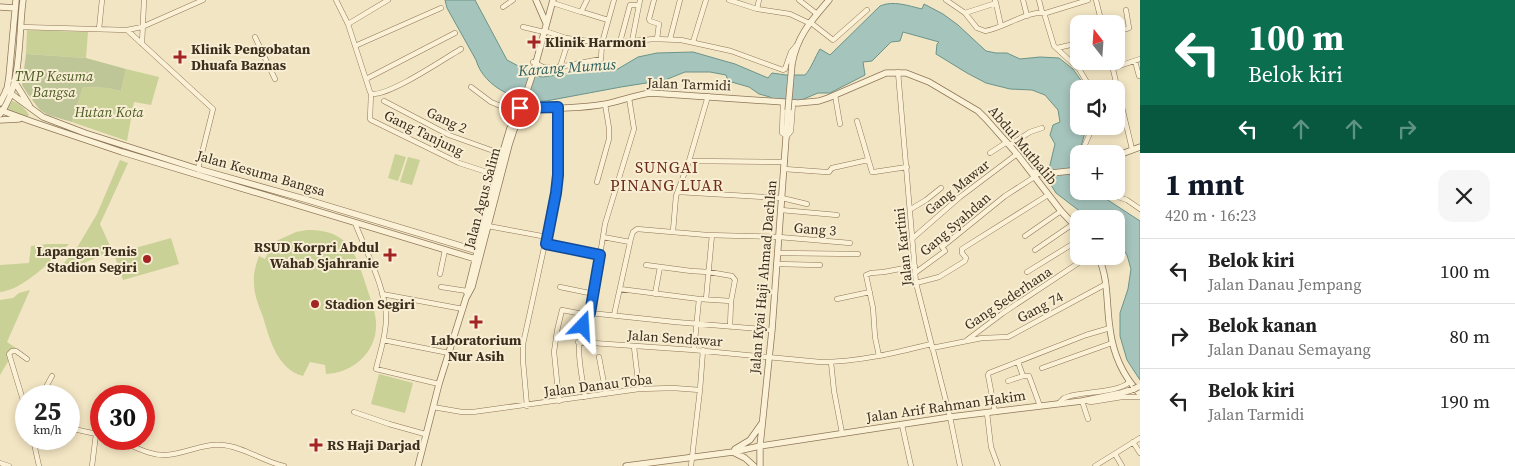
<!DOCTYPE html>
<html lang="id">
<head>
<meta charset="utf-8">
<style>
  :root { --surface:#fff; --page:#f6f6f6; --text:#222; --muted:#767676; --line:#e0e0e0; --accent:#111827 }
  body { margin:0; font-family:"Source Serif 4",serif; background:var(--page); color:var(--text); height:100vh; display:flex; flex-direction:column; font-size:19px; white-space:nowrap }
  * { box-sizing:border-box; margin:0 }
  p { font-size:16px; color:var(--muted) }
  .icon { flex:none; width:28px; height:28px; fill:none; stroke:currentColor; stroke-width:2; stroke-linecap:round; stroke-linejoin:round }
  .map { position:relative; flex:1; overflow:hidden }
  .side { display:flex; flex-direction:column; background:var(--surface); width:375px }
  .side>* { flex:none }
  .guide { background:#0b6e4f; color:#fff; overflow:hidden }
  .needle { width:32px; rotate:343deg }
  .controls { position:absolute; left:1070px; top:15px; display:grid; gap:10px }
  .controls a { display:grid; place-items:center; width:55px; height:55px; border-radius:10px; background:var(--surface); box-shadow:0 2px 8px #0003; font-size:25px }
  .speed { position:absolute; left:15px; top:385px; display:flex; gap:10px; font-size:25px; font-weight:700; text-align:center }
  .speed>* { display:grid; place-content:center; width:65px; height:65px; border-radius:50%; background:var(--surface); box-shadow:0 2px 8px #0003; line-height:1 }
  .speed small { font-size:12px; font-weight:400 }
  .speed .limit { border:8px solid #d22; background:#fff; color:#111 }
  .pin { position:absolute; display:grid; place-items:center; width:42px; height:42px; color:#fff; margin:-21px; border:2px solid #fff; border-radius:50%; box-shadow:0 1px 5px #0007 }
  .me { position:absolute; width:55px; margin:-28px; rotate:20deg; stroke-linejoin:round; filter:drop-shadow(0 0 4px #0008) }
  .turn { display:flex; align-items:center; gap:18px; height:105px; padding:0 25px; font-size:22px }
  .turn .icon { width:65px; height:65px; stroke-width:2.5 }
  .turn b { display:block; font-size:35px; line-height:42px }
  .lanes { display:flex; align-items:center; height:48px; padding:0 25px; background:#0003; justify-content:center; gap:25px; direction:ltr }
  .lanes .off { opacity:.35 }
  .round { display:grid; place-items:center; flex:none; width:52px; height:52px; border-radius:15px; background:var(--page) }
  .overview { display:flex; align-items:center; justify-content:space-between; height:85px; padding:0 25px }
  h1 { font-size:30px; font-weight:700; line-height:38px; color:var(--accent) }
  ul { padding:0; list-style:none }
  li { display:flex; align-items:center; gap:15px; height:65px; padding:0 25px; border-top:1px solid var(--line) }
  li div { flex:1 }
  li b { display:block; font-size:19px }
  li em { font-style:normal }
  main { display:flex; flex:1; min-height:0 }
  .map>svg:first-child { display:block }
  .green { fill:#c9d196 }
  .cemetery { fill:#bec596 }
  .water { fill:#a5c4bc; stroke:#6b948a }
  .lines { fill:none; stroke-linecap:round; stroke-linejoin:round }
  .minor-casing { stroke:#8e7658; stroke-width:5.5 }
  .tertiary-casing { stroke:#8e7658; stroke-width:7 }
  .minor { stroke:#fbf1d7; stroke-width:4.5 }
  .tertiary { stroke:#fbf1d7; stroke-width:5.5 }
  .tertiary-bridge-casing { stroke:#8e7658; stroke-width:7; stroke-linecap:butt }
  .tertiary-bridge { stroke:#fbf1d7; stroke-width:5.5 }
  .route-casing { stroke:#114b97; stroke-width:12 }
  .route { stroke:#1a73e8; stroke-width:9 }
  .poi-dot { fill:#a22523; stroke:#f8eed3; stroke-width:2 }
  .labels { text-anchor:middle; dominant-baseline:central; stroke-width:4; stroke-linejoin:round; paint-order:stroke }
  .poi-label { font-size:14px; font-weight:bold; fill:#3c2d1d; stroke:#f8eed3; text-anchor:start }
  .park-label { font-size:14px; font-style:italic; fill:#4b5a22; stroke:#f8eed3 }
  .street-label { font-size:14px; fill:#3c2d1d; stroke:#f8eed3 }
  .water-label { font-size:15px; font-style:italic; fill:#2b5d5b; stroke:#f8eed3 }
  .quarter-label { font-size:16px; letter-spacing:1px; fill:#6d2c19; stroke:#f8eed3 }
</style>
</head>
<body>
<main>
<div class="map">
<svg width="1140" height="466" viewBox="0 0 1140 466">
  <rect width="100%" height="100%" fill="#f2e5c3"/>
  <!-- green -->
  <path class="green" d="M27,30L88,32L86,58L26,54Z
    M126,69L159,77L151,105L134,102L127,141L72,122L83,87L108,88L121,91Z
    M12,101C18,102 26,109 29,115L26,118L9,113L7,109Z
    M395,154L406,157L398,181L388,178Z
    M408,157L420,160L412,185L400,182Z
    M120,160L128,163L100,224L110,246L107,253L77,266L63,269L64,263L78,246L97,214Z
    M307,230C319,230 330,231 340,238C356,249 360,268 366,285C369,296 375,309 376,322C378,351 354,373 326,374L325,365L310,362L303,376C277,369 270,340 263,317C259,306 254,295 254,283C253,273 256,265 259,256L265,259L269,251L276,245L274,242L296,232Z
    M171,238L179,264L123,280L114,254Z
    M48,244H69C52,260 23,290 0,292V265L29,263L31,246Z
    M30,290L7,342L16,348L0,375V300L13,298L19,293Z
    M379,374L413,383L405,413L371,404Z"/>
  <!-- cemetery -->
  <path class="cemetery" d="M26,54L86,58L126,69L121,91L108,88L83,87L72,122L48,115L40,110L27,93L22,85Z"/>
  <!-- water -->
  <path class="water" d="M445,0H475L507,60L537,76L543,77L583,71L616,70L638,57L657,53L693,52L735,64L768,78L772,73L786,75H805C811,69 815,57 820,49L830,55L880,6C893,0 909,6 922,9L924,4L943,14L958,25L986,51L996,53H1007L1020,59L1040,57L1059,58L1073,69L1087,89H1079V126H1087L1078,156L1079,191H1094L1140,221V380L1127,360L1120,336V313L1128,289L1131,269L1127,255L1116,239V219H1090L1056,193L1051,185L1049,177V169L1055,144L1050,135L1053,125L1060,122L1058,110L1045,95L1032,90L1010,89L986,83L967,73L936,54L937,44L939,42L903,32L900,41L891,42L872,61L863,62L865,75L830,93H818L799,101H774L770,97L759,94L749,87L728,81L726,75L710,72H685L665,80L621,87L546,101C519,103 484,88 476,60L447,8Z"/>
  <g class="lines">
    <defs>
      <path id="minor" d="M336,0L348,24L370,92L372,94C391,95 442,60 461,49
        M654,0L649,19L650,21L659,24L657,39
        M729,0L757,9L790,14L809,23
        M799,0L817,14
        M946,0L965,13L977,28L985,31C1004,28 1028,10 1046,13L1088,0
        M1023,0L1027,16
        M1039,0L1042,12
        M1096,0L1102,24
        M553,3L581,12L587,0
        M996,3L1001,26
        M503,7L513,0
        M757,9L759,0
        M582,12L608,20
        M965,13L996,3L995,0
        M1044,13L1054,46L1079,69L1091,89
        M810,22L833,40L867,10
        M348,24L388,0
        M20,27L127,30L213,109L198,169
        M523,27L544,32
        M99,29L102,0
        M127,30L142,27L203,0
        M545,31L566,38L602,43L622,42L654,39L681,40L731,51L783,70L785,69L791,52L796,46
        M1116,32L1129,28L1126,10
        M255,37L275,79
        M670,39L680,0
        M632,41L640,0
        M620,42L630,5H638
        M693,42L706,0
        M142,44L144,0
        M355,46L441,8
        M1057,48L1079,43
        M1111,61L1132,149
        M1135,61L1139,76
        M533,62L543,67L554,68L601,59L602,43L614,0
        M560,67L569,39
        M1113,68L1140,59
        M898,72L916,283L950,417L960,466
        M366,79L455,33
        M471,87L491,102L515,112
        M371,93L370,119L371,120L459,163L496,175
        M835,95L840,124
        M384,101L449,135L502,154
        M783,103L782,133L787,136L791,131L793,103
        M857,121L872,172H874L907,167
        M1010,145L1030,132L1042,128
        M990,153L1007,142
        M1081,154L1093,126
        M689,161L785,162
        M784,169L826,172H829L832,168L868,160
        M597,182L609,139V128L605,104
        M1101,191L1127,200L1140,209
        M679,192L782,198L807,204
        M911,209L926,200L941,188
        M781,210L837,215
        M355,223C365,249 387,291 386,319C386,336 380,352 376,369L439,384
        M488,226L547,237
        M673,231L676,196L689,161L708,96
        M1025,236L1061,211
        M603,237L630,242
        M913,238L960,197L1017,154
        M546,244L600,255L590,313L675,322L772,330
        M1035,250L1073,224
        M777,253L858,254
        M600,255L605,224L634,129L629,98
        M776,264L820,265
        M646,265L691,271L709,272L732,276L735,280L731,301L730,327
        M1027,272L1079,240
        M915,273L945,251L942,247L1005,196L1036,176
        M440,274L445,250
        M916,283L939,277L965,261L966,258L962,253V249L1048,195
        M441,287L467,291
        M560,287L594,294
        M620,289L699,299L731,301
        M382,294L463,309
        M655,294L660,267
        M706,299L712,235
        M837,299L870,292
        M614,315L631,238L633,232L637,229L707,235L779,237L850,243
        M383,340L449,353
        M967,340L1003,313L1089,256
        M578,342L694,350L820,362C858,362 895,353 931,344
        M634,347L639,389
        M932,348L982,338L1008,337L1106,284
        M694,350L699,299
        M879,356L875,337L873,308L866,275L871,273L884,272L915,266
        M599,357L606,394
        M831,362L834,391L842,433
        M1042,368L1112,343
        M1023,376H1029L1040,406
        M1008,381L1023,376L1018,362
        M700,390L703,350
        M41,396L52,376
        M585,397C581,367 572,342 589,314
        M559,401L554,352L557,331L562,310L588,315
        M1082,401L1088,419
        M1087,401L1091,402L1122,397H1140
        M1058,404L1064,398L1070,396C1085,392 1120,392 1129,382
        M527,406L523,361V344L556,193L559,160L558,107
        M433,407L462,412H473L639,389L673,388L700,390L691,466
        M26,410L9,354L12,351H16L27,359
        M354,412L389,424L425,434
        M995,412L988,375L989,373L1086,335L1110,328
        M987,413L991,447L998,466
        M902,425L911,466
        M69,428L101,435
        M33,439L39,466
        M115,439C131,444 148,456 166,455C185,454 203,443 222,445C242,446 264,462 284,466
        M1133,442L1140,453
        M1115,454L1122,466
        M0,463L9,466
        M92,466L96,434
        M1095,466L1140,438"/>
      <path id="tertiary" d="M536,0L546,23
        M0,7L15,8
        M792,64C797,36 811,21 829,0
        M14,81L29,105
        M6,90L43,117L85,133L198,169L308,200L481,252
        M0,103L7,89L9,77L16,0
        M520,108C548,108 578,109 606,104C621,101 635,95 651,93L798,103L819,101L828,98L886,73H906L929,82L978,111L986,119L1017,154L1061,211L1079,230
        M0,110L33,122L122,152L479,260
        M788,110L772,330L760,446L950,417L1082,401L1121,393L1134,389
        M0,114C23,85 18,35 23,0
        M0,120L19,119
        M1116,156L1140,147
        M1032,172L1043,174L1079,170
        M1098,256C1109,279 1106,304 1110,329C1113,353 1123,376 1140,394
        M467,293L496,175L510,128
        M735,449L750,440L762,423
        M733,452L745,458L754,466
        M418,466L439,384L466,298L472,287L509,145L534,70L553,0
        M626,466L733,452L760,446V466"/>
    </defs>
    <!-- minor casing -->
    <use href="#minor" class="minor-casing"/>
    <!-- tertiary casing -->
    <use href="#tertiary" class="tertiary-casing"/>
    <!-- minor -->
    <use href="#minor" class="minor"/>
    <!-- tertiary -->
    <use href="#tertiary" class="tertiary"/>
    <defs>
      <path id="tertiary-bridge" d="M788,110L792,64
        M1134,389L1138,387"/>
    </defs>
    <!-- tertiary-bridge casing -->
    <use href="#tertiary-bridge" class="tertiary-bridge-casing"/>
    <!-- tertiary-bridge -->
    <use href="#tertiary-bridge" class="tertiary-bridge"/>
  </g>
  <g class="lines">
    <defs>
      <path id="route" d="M520,108L558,107V175L556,193L546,244L600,255L590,313L583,326"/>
    </defs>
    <!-- route casing -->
    <use href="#route" class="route-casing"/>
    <!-- route -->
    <use href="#route" class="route"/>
  </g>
  <!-- markers -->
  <g class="poi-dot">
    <path d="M531.5 34.5h5v5h5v5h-5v5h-5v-5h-5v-5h5z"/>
    <path d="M177.5 49.5h5v5h5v5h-5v5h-5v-5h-5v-5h5z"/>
    <path d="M387.5 247.5h5v5h5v5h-5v5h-5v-5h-5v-5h5z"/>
    <circle cx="147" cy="259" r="5"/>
    <circle cx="315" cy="304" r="5"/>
    <path d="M473.5 314.5h5v5h5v5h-5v5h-5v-5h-5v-5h5z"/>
    <path d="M313.5 437.5h5v5h5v5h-5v5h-5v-5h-5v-5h5z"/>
  </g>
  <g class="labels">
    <!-- poi labels -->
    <g class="poi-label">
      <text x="545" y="42">Klinik Harmoni</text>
      <text x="191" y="49">Klinik Pengobatan<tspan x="191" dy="16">Dhuafa Baznas</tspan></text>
      <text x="379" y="247" text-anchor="end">RSUD Korpri Abdul<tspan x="379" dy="16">Wahab Sjahranie</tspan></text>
      <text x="137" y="251" text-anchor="end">Lapangan Tenis<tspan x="137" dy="16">Stadion Segiri</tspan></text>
      <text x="325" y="304">Stadion Segiri</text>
      <text x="476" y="340" text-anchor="middle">Laboratorium<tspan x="476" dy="16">Nur Asih</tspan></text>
      <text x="327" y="445">RS Haji Darjad</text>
    </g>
    <!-- park labels -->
    <g class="park-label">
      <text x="54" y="76">TMP Kesuma<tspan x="54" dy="16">Bangsa</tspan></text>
      <text x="109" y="112">Hutan Kota</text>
    </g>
    <!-- street labels -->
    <g class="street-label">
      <text transform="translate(689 84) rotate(2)">Jalan Tarmidi</text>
      <text transform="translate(447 120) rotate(25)">Gang 2</text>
      <text transform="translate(424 133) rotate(26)">Gang Tanjung</text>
      <text transform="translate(1023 145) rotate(50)">Abdul Muthalib</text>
      <text transform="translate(261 173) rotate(16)">Jalan Kesuma Bangsa</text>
      <text transform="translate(957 187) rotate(-39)">Gang Mawar</text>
      <text transform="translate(482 198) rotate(-75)">Jalan Agus Salim</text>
      <text transform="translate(955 224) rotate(-41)">Gang Syahdan</text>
      <text transform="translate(815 229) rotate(4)">Gang 3</text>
      <text transform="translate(903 247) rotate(-96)">Jalan Kartini</text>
      <text transform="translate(763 277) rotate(-85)">Jalan Kyai Haji Ahmad Dachlan</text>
      <text transform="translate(1008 298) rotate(-34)">Gang Sederhana</text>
      <text transform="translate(1040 307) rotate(-28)">Gang 74</text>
      <text transform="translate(675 338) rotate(4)">Jalan Sendawar</text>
      <text transform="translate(598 385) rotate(-7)">Jalan Danau Toba</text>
      <text transform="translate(946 406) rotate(-8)">Jalan Arif Rahman Hakim</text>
    </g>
    <!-- water labels -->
    <g class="water-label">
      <text transform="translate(567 67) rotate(-4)">Karang Mumus</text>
    </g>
    <!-- quarter labels -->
    <g class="quarter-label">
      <text x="667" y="167">SUNGAI<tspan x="667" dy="18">PINANG LUAR</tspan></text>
    </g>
  </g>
</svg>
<div class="controls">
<a><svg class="needle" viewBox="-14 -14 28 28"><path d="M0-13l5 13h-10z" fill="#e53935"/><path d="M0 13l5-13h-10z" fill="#767676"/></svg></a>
<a><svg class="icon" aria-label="sound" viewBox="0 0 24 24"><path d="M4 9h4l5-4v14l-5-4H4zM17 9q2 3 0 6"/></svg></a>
<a>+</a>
<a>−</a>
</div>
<div class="speed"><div>25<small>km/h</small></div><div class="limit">30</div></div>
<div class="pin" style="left:520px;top:108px;background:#d93025"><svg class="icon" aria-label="arrive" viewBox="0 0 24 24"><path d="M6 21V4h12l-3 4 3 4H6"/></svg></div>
<svg class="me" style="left:583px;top:326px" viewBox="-20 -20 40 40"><path d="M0-17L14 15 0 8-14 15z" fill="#1a73e8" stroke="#fff" stroke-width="4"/></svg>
</div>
<section class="side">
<div class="guide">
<div class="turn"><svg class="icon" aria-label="left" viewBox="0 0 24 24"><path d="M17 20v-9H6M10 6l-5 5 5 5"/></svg><div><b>100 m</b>Belok kiri</div></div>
<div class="lanes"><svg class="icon" aria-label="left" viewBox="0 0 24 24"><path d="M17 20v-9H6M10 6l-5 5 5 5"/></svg><svg class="icon off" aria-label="ahead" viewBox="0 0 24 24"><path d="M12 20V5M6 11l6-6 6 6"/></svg><svg class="icon off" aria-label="ahead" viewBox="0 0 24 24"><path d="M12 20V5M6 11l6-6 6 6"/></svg><svg class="icon off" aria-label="right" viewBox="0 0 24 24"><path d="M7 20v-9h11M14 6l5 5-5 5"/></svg></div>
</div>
<div class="overview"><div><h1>1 mnt</h1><p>420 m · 16:23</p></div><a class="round"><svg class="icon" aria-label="close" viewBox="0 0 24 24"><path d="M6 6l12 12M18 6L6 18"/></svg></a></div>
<ul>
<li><svg class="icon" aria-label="left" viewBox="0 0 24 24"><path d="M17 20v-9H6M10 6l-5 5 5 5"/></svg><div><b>Belok kiri</b><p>Jalan Danau Jempang</p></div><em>100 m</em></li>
<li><svg class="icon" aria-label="right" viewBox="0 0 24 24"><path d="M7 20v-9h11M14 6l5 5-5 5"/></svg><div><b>Belok kanan</b><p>Jalan Danau Semayang</p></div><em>80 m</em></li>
<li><svg class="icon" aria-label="left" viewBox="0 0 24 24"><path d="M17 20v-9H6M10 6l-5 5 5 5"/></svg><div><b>Belok kiri</b><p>Jalan Tarmidi</p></div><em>190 m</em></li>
</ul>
</section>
</main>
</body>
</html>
